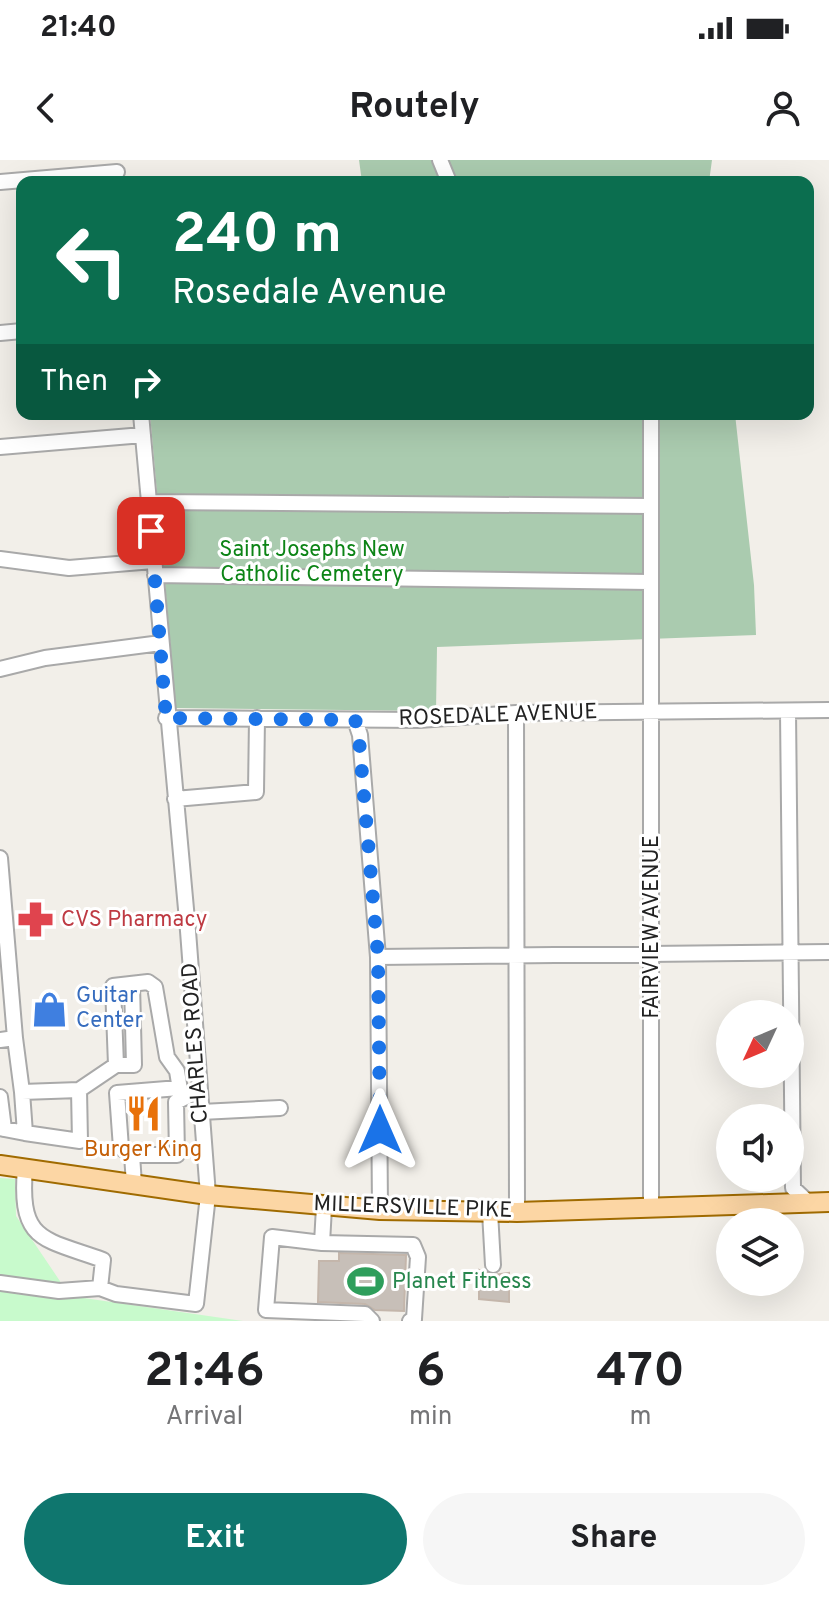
<!DOCTYPE html>
<html lang="en">
<head>
<meta charset="utf-8">
<style>
  :root { --surface:#fff; --page:#f6f6f6; --text:#202124; --muted:#757577; --accent:#0f766e }
  body { margin:0; font-family:Overpass,sans-serif; background:var(--page); color:var(--text); height:100vh; display:flex; flex-direction:column; font-size:30px; white-space:nowrap }
  * { box-sizing:border-box; margin:0 }
  p { font-size:26px; color:var(--muted) }
  .icon { flex:none; width:44px; height:44px; fill:none; stroke:currentColor; stroke-width:2; stroke-linecap:round; stroke-linejoin:round }
  .map { position:relative; height:1161px; overflow:hidden }
  .side { display:flex; flex-direction:column; background:var(--surface); flex:1 }
  .side>* { flex:none }
  .top-card { position:absolute; left:16px; top:16px; width:798px; height:244px; border-radius:16px; box-shadow:0 8px 32px #0002; background:#0b6e4f; color:#fff; overflow:hidden }
  .needle { width:52px; rotate:226deg }
  .tools { position:absolute; left:716px; top:840px; display:grid; gap:16px }
  .tools a { display:grid; place-items:center; width:88px; height:88px; border-radius:50%; background:var(--surface); box-shadow:0 8px 32px #0002; font-size:40px }
  .pin { position:absolute; display:grid; place-items:center; width:68px; height:68px; color:#fff; margin:-34px; border-radius:16px; box-shadow:0 4px 12px #0006 }
  .me { position:absolute; width:88px; margin:-44px; rotate:0deg; stroke-linejoin:round; filter:drop-shadow(0 0 6px #0008) }
  .turn { display:flex; align-items:center; gap:28px; height:168px; padding:0 24px; font-size:36px }
  .turn .icon { width:104px; height:104px; stroke-width:2.5 }
  .turn b { display:block; font-size:56px; line-height:68px }
  .then { display:flex; align-items:center; height:76px; padding:0 24px; background:#0003; gap:16px; font-size:30px }
  .eta { display:flex; justify-content:space-evenly; align-items:center; height:136px; text-align:center }
  .eta b { font-size:48px; font-weight:700; line-height:56px }
  .cta { display:flex; gap:16px; margin-top:auto; padding:16px 24px }
  .cta a { flex:1; height:92px; border-radius:48px; background:var(--accent); color:#fff; font-size:32px; font-weight:700; line-height:92px; text-align:center }
  .cta a+a { background:var(--page); color:var(--text) }
  .status { display:flex; justify-content:space-between; align-items:center; height:56px; padding:0 40px; background:var(--surface); direction:ltr }
  .status svg { height:22px; fill:currentColor }
  header { display:flex; justify-content:space-between; align-items:center; height:104px; padding:0 24px; background:var(--surface); font-size:36px; font-weight:700 }
  .map>svg:first-child { display:block }
  .cemetery { fill:#aacbaf }
  .park { fill:#c8facc }
  .building { fill:#c7bfb8; stroke:#c4b6ab; stroke-width:2 }
  .lines { fill:none; stroke-linecap:round; stroke-linejoin:round }
  .minor-casing { stroke:#a9a9a9; stroke-width:18 }
  .major-casing { stroke:#a06b00; stroke-width:22 }
  .minor { stroke:#fff; stroke-width:14 }
  .major { stroke:#fcd6a4; stroke-width:18 }
  .route { stroke:#1a73e8; stroke-width:14; stroke-dasharray:0 25.2 }
  .labels { text-anchor:middle; dominant-baseline:central; stroke-width:6; stroke-linejoin:round; paint-order:stroke }
  .park-label { font-size:22px; fill:#0c8416; stroke:#fff }
  .street-label { font-size:22px; fill:#222; stroke:#fff }
  .health-label { font-size:22px; fill:#be3a42; stroke:#fff; text-anchor:start }
  .shop-label { font-size:22px; fill:#366cbe; stroke:#fff; text-anchor:start }
  .food-label { font-size:22px; fill:#c56008; stroke:#fff }
  .leisure-label { font-size:22px; fill:#27864d; stroke:#fff; text-anchor:start }
</style>
</head>
<body>
<div class="status"><b>21:40</b><svg viewBox="0 0 49 12"><path d="M0 12V9h3v3zM5 12V6h3v6zM10 12V3h3v9zM15 12V0h3v12zM26 1h20v11H26zM47 4h2v5h-2z"/></svg></div>
<header><svg class="icon" aria-label="back" viewBox="0 0 24 24"><path d="M15 5l-7 7 7 7"/></svg>Routely<svg class="icon" aria-label="person" viewBox="0 0 24 24"><circle cx="12" cy="8" r="4"/><path d="M4 21q1-7 8-7t8 7"/></svg></header>
<div class="map">
<svg width="829" height="1161" viewBox="0 0 829 1161">
  <rect width="100%" height="100%" fill="#f2efe9"/>
  <!-- cemetery -->
  <path class="cemetery" d="M359,0H712L709,22H362Z
    M150,254H735L754,425L756,475L437,487L436,551L176,548Z"/>
  <!-- park -->
  <path class="park" d="M0,1018L15,1019L16,1056L70,1136L243,1161H0Z"/>
  <!-- building -->
  <path class="building" d="M339,1093L406,1095L404,1151L375,1150L365,1144L318,1142L319,1101H339Z
    M479,1110L493,1115L509,1113V1142L479,1139Z"/>
  <g class="lines">
    <defs>
      <path id="minor" d="M440,0L449,22
        M0,22L117,12
        M0,173L22,171
        M651,254V1048
        M0,287L143,275
        M148,342L650,346
        M0,399L69,408L153,401
        M155,415L649,422
        M0,509L45,498L161,483
        M788,552L793,1028L809,1043
        M516,553L517,1052
        M166,558L419,560L516,553L829,550
        M355,560L360,575L378,797L380,1050
        M175,639L256,632L257,558
        M0,698L15,878L0,880
        M378,797L829,792
        M15,878L22,932
        M116,905H134L132,824
        M179,928L117,933L121,988L132,995H177L176,942L188,936
        M0,937L4,969
        M201,952L280,948
        M0,968L25,973L22,932L79,930L116,905L113,826L148,822L155,827L167,897L177,911L181,936
        M25,973L80,981L79,930
        M132,995L134,1024
        M25,1008C19,1082 42,1078 103,1100L100,1128
        M324,1047L322,1083L413,1085L418,1097L414,1159L410,1161
        M490,1052L493,1105
        M322,1083L272,1077L266,1150L365,1154L372,1161
        M0,1123L59,1131L100,1128L116,1134L196,1144L208,1035L188,771L141,254"/>
      <path id="major" d="M0,1005L208,1035L380,1050L517,1052L829,1042"/>
    </defs>
    <!-- minor casing -->
    <use href="#minor" class="minor-casing"/>
    <!-- major casing -->
    <use href="#major" class="major-casing"/>
    <!-- minor -->
    <use href="#minor" class="minor"/>
    <!-- major -->
    <use href="#major" class="major"/>
  </g>
  <g class="lines">
    <!-- route -->
    <path class="route" d="M151,371L166,558L355,560L358,567L378,797L380,970"/>
  </g>
  <!-- icons -->
  <defs>
    <symbol id="pharmacy-bare" viewBox="-9 -9 18 18"><path d="M-2-6h4v4h4v4h-4v4h-4v-4h-4v-4h4Z" fill="#e0444e" stroke="#fff" stroke-width="2.5" paint-order="stroke"/></symbol>
    <symbol id="shop-bare" viewBox="-9 -9 18 18"><path d="M-5-2.5h2.3a2.7 3.5 0 0 1 5.4 0H5L5.5 6h-11ZM-1.5-2.5h3a1.5 2.3 0 0 0-3 0Z" fill="#3f7fe0" stroke="#fff" stroke-width="2.5" paint-order="stroke"/></symbol>
    <symbol id="restaurant-bare" viewBox="-9 -9 18 18"><path d="M-5-6h1v4h1v-4h1v4h1v-4h1v5L-1.5 .5V6h-2V.5L-5-1ZM5-6V6H3V1.5H1.5Q1.5-4 5-6Z" fill="#e8710a" stroke="#fff" stroke-width="2.5" paint-order="stroke"/></symbol>
    <symbol id="stadium-bare" viewBox="-9 -9 18 18"><path d="M0-5a6.5 5 0 1 0 0 10a6.5 5 0 1 0 0-10ZM-3.5-1.8h7v3.6h-7Z" fill="#2e9e5b" stroke="#fff" stroke-width="2.5" paint-order="stroke"/></symbol>
  </defs>
  <g fill-rule="evenodd">
    <use href="#pharmacy-bare" x="10" y="734" width="51" height="51"/>
    <use href="#shop-bare" x="24" y="824" width="51" height="51"/>
    <use href="#restaurant-bare" x="118" y="928" width="51" height="51"/>
    <use href="#stadium-bare" x="340" y="1096" width="51" height="51"/>
  </g>
  <g class="labels">
    <!-- park labels -->
    <g class="park-label">
      <text x="312" y="390">Saint Josephs New<tspan x="312" dy="25">Catholic Cemetery</tspan></text>
    </g>
    <!-- street labels -->
    <g class="street-label">
      <text transform="translate(498 556) rotate(-2)">ROSEDALE AVENUE</text>
      <text transform="translate(652 767) rotate(-90)">FAIRVIEW AVENUE</text>
      <text transform="translate(196 883) rotate(-94)">CHARLES ROAD</text>
      <text transform="translate(413 1048) rotate(2)">MILLERSVILLE PIKE</text>
    </g>
    <!-- health labels -->
    <g class="health-label">
      <text x="61" y="760">CVS Pharmacy</text>
    </g>
    <!-- shop labels -->
    <g class="shop-label">
      <text x="76" y="836">Guitar<tspan x="76" dy="25">Center</tspan></text>
    </g>
    <!-- food labels -->
    <g class="food-label">
      <text x="143" y="990">Burger King</text>
    </g>
    <!-- leisure labels -->
    <g class="leisure-label">
      <text x="392" y="1122">Planet Fitness</text>
    </g>
  </g>
</svg>
<div class="tools">
<a><svg class="needle" viewBox="-14 -14 28 28"><path d="M0-13l5 13h-10z" fill="#e53935"/><path d="M0 13l5-13h-10z" fill="#757577"/></svg></a>
<a><svg class="icon" aria-label="sound" viewBox="0 0 24 24"><path d="M4 9h4l5-4v14l-5-4H4zM17 9q2 3 0 6"/></svg></a>
<a><svg class="icon" aria-label="layers" viewBox="0 0 24 24"><path d="M12 4l9 5-9 5-9-5zM3 14l9 5 9-5"/></svg></a>
</div>
<div class="pin" style="left:151px;top:371px;background:#d93025"><svg class="icon" aria-label="arrive" viewBox="0 0 24 24"><path d="M6 21V4h12l-3 4 3 4H6"/></svg></div>
<svg class="me" style="left:380px;top:970px" viewBox="-20 -20 40 40"><path d="M0-17L14 15 0 8-14 15z" fill="#1a73e8" stroke="#fff" stroke-width="4"/></svg>
<div class="top-card">
<div class="turn"><svg class="icon" aria-label="left" viewBox="0 0 24 24"><path d="M17 20v-9H6M10 6l-5 5 5 5"/></svg><div><b>240 m</b>Rosedale Avenue</div></div>
<div class="then">Then<svg class="icon" aria-label="right" viewBox="0 0 24 24"><path d="M7 20v-9h11M14 6l5 5-5 5"/></svg></div>
</div>
</div>
<section class="side">
<div class="eta">
<div><b>21:46</b><p>Arrival</p></div>
<div><b>6</b><p>min</p></div>
<div><b>470</b><p>m</p></div>
</div>
<div class="cta"><a>Exit</a><a>Share</a></div>
</section>
</body>
</html>
